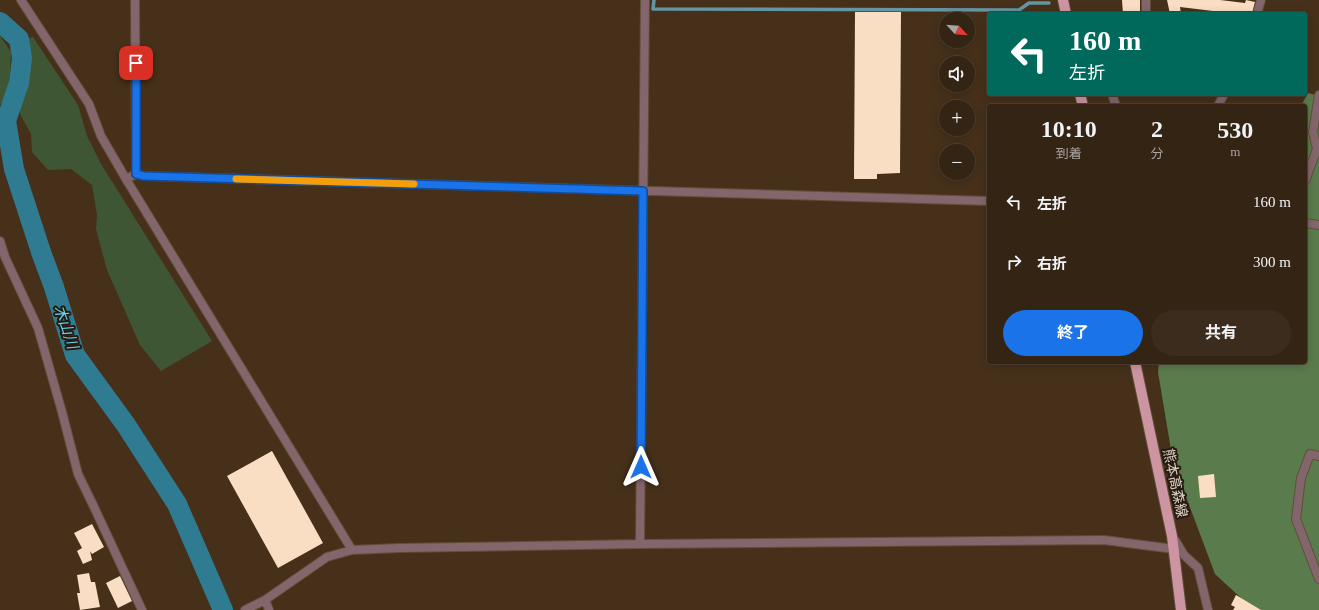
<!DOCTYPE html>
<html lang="ja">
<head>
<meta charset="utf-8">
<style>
  :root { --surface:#342414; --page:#3c2c1d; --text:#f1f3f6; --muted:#a9a4a0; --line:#4e4134; --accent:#1a73e8 }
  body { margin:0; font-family:"Times New Roman","Noto Sans JP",serif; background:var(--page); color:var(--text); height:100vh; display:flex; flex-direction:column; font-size:15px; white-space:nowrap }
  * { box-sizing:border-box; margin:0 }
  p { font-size:13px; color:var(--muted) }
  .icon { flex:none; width:22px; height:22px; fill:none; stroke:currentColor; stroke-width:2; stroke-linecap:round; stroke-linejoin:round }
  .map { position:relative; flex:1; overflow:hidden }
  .panel { position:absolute; left:987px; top:104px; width:320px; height:260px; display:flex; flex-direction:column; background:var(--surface); border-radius:4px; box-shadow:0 2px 10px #0003,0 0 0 1px var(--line) }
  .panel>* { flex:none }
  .banner { position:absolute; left:987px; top:12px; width:320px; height:84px; border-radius:4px; box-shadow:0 2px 10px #0003,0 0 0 1px var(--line); background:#00695c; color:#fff; overflow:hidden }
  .needle { width:26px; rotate:116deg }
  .controls { position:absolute; left:939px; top:12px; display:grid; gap:8px }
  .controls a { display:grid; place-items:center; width:36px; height:36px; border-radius:50%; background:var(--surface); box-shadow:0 2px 10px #0003,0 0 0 1px var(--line); font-size:20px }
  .pin { position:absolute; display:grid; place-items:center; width:34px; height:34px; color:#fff; margin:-17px; border-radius:8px; box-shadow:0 2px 6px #0006 }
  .me { position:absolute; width:44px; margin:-22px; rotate:0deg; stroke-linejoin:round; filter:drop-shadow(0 0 3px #0008) }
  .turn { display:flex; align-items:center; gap:14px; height:84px; padding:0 16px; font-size:18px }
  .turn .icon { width:52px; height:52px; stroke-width:2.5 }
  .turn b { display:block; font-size:28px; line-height:34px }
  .eta { display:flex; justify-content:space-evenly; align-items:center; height:68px; text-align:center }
  .eta b { font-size:24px; font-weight:700; line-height:28px }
  .primary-button { display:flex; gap:8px; margin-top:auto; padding:8px 16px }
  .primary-button a { flex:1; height:46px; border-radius:24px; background:var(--accent); color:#fff; font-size:16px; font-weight:700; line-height:46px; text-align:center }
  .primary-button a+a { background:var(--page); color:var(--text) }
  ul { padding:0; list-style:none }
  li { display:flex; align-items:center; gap:12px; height:60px; padding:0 16px }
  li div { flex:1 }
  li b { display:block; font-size:15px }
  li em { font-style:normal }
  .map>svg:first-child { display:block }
  .green { fill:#3f5634 }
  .forest { fill:#5a7b4b }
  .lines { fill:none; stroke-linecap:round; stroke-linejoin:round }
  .stream { stroke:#6495a2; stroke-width:3.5 }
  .river { stroke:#2f7b92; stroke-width:20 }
  .building { fill:#f9dec3 }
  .street-casing { stroke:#624d39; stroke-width:10 }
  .primary-casing { stroke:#624d39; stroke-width:12 }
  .street { stroke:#82666c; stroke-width:8 }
  .primary { stroke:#cd95a2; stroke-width:10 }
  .route-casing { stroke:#114b97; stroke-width:10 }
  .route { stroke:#1a73e8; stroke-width:7 }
  .slow { stroke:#f59e0b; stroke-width:7 }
  .labels { text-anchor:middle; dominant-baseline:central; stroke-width:4; stroke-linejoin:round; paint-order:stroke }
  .street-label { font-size:14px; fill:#e1d3c6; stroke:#251b11 }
  .water-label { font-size:15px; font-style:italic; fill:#67d5f8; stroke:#251b11 }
</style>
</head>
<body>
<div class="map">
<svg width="1319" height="610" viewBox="0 0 1319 610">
  <rect width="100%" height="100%" fill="#46301a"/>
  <!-- green -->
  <path class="green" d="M0,36L11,52L9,92L0,105Z
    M33,37L78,105L87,136L101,164L212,341L161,371L140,345L107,270L96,229L97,215L92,185L71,169L48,170L32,152L31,134L20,114V96L28,74L27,39Z"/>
  <!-- forest -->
  <path class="forest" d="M1308,93L1319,96V610H1254L1215,574L1173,462L1158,372L1159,362H1305V106H1301Z"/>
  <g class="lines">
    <!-- stream -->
    <path class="stream" d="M654,0L653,9L1019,10L1029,3H1049"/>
    <!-- river -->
    <path class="river" d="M0,22L19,39L22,58L19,83L6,121L14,169L41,252L54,287L75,355L126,425L177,504L223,610"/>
  </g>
  <!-- building -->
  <path class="building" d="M1122,0H1140V14H1123Z
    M1167,0H1220L1245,3L1246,0L1255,2L1252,14H1213V11L1180,7L1181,14H1170Z
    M855,12H901L900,173L877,174V179H854Z
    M272,451L323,543L278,568L227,476Z
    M1214,474L1216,497L1200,498L1198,476Z
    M92,524L104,547L92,554L90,551L92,560L83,564L77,551L82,548L74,533Z
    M89,573L91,582H95L100,607L80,610L77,593H80L77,575Z
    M120,576L132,601L118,608L106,583Z
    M1236,595L1261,610H1233L1235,607L1231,605Z"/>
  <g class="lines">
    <defs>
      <path id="street" d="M21,0L89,104L101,136L126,179L352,550
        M1146,0V14
        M1257,14L1261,0
        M1112,94L1116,106
        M1218,106L1224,94
        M136,174L144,176L989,201
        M126,179L136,174L135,0
        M1305,181L1317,149L1313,132L1319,95
        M1305,223L1319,225
        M0,241L5,257L38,328L62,412L78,474L94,507L142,610
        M1319,456L1310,454L1301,478L1296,519L1319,579
        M1175,540L1184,555L1198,568L1208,610
        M640,544L645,0
        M265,600L269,610
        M245,610L265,600L327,557L352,550L399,548L640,544L1104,540L1174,549"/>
      <path id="primary" d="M1063,0L1066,14
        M1080,94L1083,106
        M1135,362L1172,536L1181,610"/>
    </defs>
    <!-- street casing -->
    <use href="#street" class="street-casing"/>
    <!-- primary casing -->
    <use href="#primary" class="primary-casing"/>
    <!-- street -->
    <use href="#street" class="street"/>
    <!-- primary -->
    <use href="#primary" class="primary"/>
  </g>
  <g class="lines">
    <defs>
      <path id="route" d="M136,63V174L144,176L643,191L641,467"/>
    </defs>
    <!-- route casing -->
    <use href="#route" class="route-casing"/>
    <!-- route -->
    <use href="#route" class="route"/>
    <!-- slow -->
    <path class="slow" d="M236,179L414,184"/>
  </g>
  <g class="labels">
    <!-- street labels -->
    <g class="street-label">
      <text transform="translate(1175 483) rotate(78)">熊本高森線</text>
    </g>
    <!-- water labels -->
    <g class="water-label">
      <text transform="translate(66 327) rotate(71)">木山川</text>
    </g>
  </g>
</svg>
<div class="controls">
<a><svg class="needle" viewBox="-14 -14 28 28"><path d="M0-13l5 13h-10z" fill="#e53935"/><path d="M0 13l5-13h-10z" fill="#a9a4a0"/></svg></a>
<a><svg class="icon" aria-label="sound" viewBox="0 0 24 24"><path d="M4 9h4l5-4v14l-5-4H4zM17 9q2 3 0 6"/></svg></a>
<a>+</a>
<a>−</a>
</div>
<div class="pin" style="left:136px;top:63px;background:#d93025"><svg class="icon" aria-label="arrive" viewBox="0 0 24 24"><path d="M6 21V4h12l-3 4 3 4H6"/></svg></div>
<svg class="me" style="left:641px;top:467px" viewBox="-20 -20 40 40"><path d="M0-17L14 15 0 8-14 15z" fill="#1a73e8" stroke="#fff" stroke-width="4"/></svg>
<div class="banner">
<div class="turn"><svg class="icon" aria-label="left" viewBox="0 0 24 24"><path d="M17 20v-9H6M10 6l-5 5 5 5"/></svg><div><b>160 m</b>左折</div></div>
</div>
<section class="panel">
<div class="eta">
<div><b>10:10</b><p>到着</p></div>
<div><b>2</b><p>分</p></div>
<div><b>530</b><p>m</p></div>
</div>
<ul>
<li><svg class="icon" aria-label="left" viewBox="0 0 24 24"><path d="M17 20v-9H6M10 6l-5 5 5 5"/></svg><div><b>左折</b></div><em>160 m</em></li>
<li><svg class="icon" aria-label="right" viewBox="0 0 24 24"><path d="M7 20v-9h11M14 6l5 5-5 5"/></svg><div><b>右折</b></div><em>300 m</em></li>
</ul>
<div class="primary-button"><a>終了</a><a>共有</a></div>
</section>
</div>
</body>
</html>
